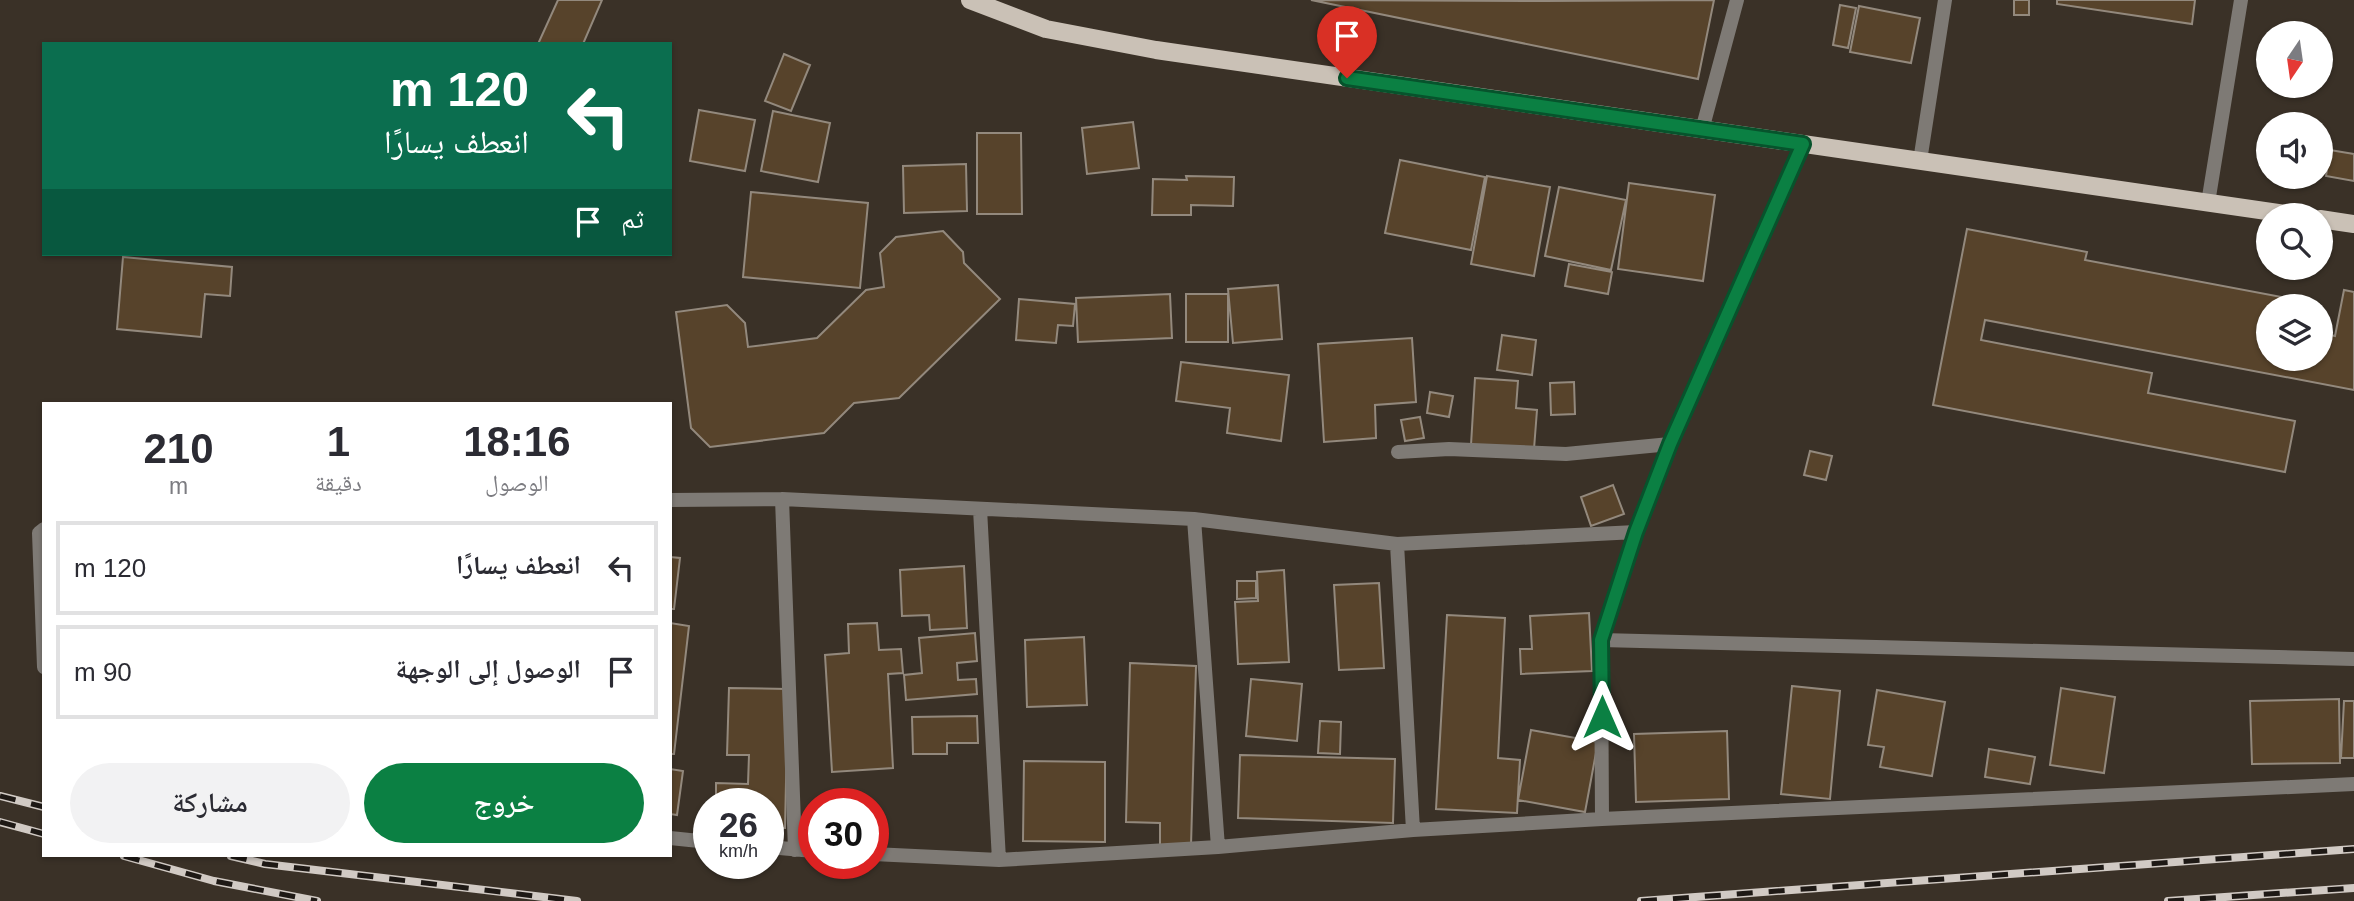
<!DOCTYPE html>
<html lang="ar">
<head>
<meta charset="utf-8">
<style>
  :root { --surface:#fff; --page:#f2f2f3; --text:#2b2b33; --muted:#7c7c81; --line:#e1e1e2; --accent:#0b8043 }
  body { margin:0; font-family:Arial,"Noto Naskh Arabic",sans-serif; background:var(--page); color:var(--text); direction:rtl; height:100vh; display:flex; flex-direction:column; font-size:26px; white-space:nowrap }
  * { box-sizing:border-box; margin:0 }
  p { font-size:23px; color:var(--muted) }
  .icon { flex:none; width:38px; height:38px; fill:none; stroke:currentColor; stroke-width:2; stroke-linecap:round; stroke-linejoin:round }
  .map { position:relative; flex:1; overflow:hidden; direction:ltr }
  .sheet { position:absolute; left:42px; top:402px; width:630px; height:455px; display:flex; flex-direction:column; background:var(--surface); border-radius:0px; box-shadow:0 2px 5px #0004; direction:rtl }
  .sheet>* { flex:none }
  .banner { position:absolute; left:42px; top:42px; width:630px; height:214px; border-radius:0px; box-shadow:0 2px 5px #0004; direction:rtl; background:#0b6e4f; color:#fff; overflow:hidden }
  .needle { width:46px; rotate:193deg }
  .fabs { position:absolute; left:2256px; top:21px; display:grid; gap:14px }
  .fabs a { display:grid; place-items:center; width:77px; height:77px; border-radius:50%; background:var(--surface); box-shadow:0 2px 5px #0004; font-size:35px }
  .speed { position:absolute; left:693px; top:788px; display:flex; gap:14px; font-size:35px; font-weight:700; text-align:center }
  .speed>* { display:grid; place-content:center; width:91px; height:91px; border-radius:50%; background:var(--surface); box-shadow:0 2px 5px #0004; line-height:1 }
  .speed small { font-size:18px; font-weight:400 }
  .speed .limit { border:10px solid #d22; background:#fff; color:#111 }
  .pin { position:absolute; display:grid; place-items:center; width:60px; height:60px; color:#fff; margin:-72px -30px; border-radius:50% 50% 50% 0; rotate:-45deg; box-shadow:0 0 7px #0007 }
  .pin .icon { rotate:45deg }
  .me { position:absolute; width:77px; margin:-38px; rotate:0deg; stroke-linejoin:round; filter:drop-shadow(0 0 5px #0008) }
  .turn { display:flex; align-items:center; gap:24px; height:147px; padding:0 28px; font-size:32px }
  .turn .icon { width:91px; height:91px; stroke-width:2.5 }
  .turn b { display:block; font-size:49px; line-height:60px }
  .then { display:flex; align-items:center; height:66px; padding:0 28px; background:#0003; gap:14px; font-size:26px }
  .eta { display:flex; justify-content:space-evenly; align-items:center; height:119px; text-align:center }
  .eta b { font-size:42px; font-weight:600; line-height:49px }
  .button { display:flex; gap:14px; margin-top:auto; padding:14px 28px }
  .button a { flex:1; height:80px; border-radius:42px; background:var(--accent); color:#fff; font-size:28px; font-weight:600; line-height:80px; text-align:center }
  .button a+a { background:var(--page); color:var(--text) }
  ul { padding:0; list-style:none }
  li { display:flex; align-items:center; gap:21px; height:94px; margin:0 14px 10px; padding:0 14px; border:4px solid var(--line); border-radius:0px }
  li div { flex:1 }
  li b { display:block; font-size:26px }
  li em { font-style:normal }
  .map>svg:first-child { display:block }
  .building { fill:#57432b; stroke:#93897d; stroke-width:2 }
  .lines { fill:none; stroke-linecap:round; stroke-linejoin:round }
  .minor { stroke:#7e7a75; stroke-width:14 }
  .primary { stroke:#cac1b6; stroke-width:18 }
  .rail-casing { stroke:#d1cac4; stroke-width:8 }
  .rail { stroke:#1e1915; stroke-width:5; stroke-dasharray:16; stroke-linecap:butt }
  .route-casing { stroke:#07532c; stroke-width:18 }
  .route { stroke:#0b8043; stroke-width:12 }
</style>
</head>
<body>
<div class="map">
<svg width="2354" height="901" viewBox="0 0 2354 901">
  <rect width="100%" height="100%" fill="#3a3127"/>
  <!-- building -->
  <path class="building" d="M558,0H602L583,44H538Z
    M1311,0L1544,1L1714,0L1698,79Z
    M2014,0H2029V15H2014Z
    M2057,0H2195L2192,24L2057,4Z
    M1840,5L1856,8L1848,48L1833,45Z
    M1859,6L1920,18L1911,63L1850,52Z
    M784,54L810,65L791,111L765,101Z
    M699,110L755,120L745,171L690,161Z
    M773,111L830,123L818,182L761,171Z
    M1133,122L1139,168L1087,174L1082,128Z
    M977,133H1021L1022,214H977Z
    M2330,150L2354,154V181L2326,176Z
    M1400,160L1485,177L1471,250L1385,233Z
    M966,164L967,211L904,213L903,166Z
    M1186,176L1234,177L1233,206L1191,205V215H1152L1153,179L1187,180Z
    M1487,176L1550,187L1534,276L1471,264Z
    M1629,183L1715,195L1703,281L1618,269Z
    M1559,187L1626,200L1611,270L1545,256Z
    M751,192L868,203L860,288L743,277Z
    M1967,229L2087,252L2085,260L2319,304V306H2268V359H2320V333L2335,336L2344,290L2354,292V390L1985,320L1981,340L2152,373L2148,393L2295,421L2285,472L1933,405Z
    M943,231L963,252L964,263L1000,299L899,398L854,403L824,433L710,447L691,428L676,312L727,305L745,323L748,347L817,338L866,290L884,287L880,253L896,237Z
    M123,257L232,267L230,296L205,294L201,337L117,329Z
    M1569,264L1612,272L1608,294L1565,286Z
    M1278,285L1282,339L1233,343L1228,289Z
    M1170,294L1172,338L1078,342L1076,298Z
    M1186,294H1228V342H1186Z
    M1019,299L1075,304L1073,326L1058,325L1056,343L1016,340Z
    M1502,335L1536,340L1532,375L1497,370Z
    M1412,338L1416,402L1375,405L1376,438L1324,442L1318,344Z
    M1181,362L1289,375L1281,441L1227,433L1230,408L1176,401Z
    M1475,378L1518,381L1516,408L1537,410L1534,449L1471,445Z
    M1574,382L1575,414L1551,415L1550,383Z
    M1430,392L1453,396L1449,417L1427,413Z
    M1420,417L1424,438L1405,441L1401,420Z
    M1810,451L1832,456L1826,480L1804,475Z
    M1613,485L1624,514L1591,526L1581,497Z
    M670,557L680,558L674,609H670Z
    M964,566L967,628L930,630L929,615L902,616L900,570Z
    M1284,570L1289,662L1238,664L1235,602L1258,601L1257,572Z
    M1237,581H1256V598L1237,599Z
    M1379,583L1384,668L1339,670L1334,585Z
    M1589,613L1592,671L1521,674L1520,649H1532L1530,616Z
    M1447,615L1505,618L1498,758L1520,760L1517,813L1436,809Z
    M670,623L689,626L674,754H670Z
    M877,623L879,650L901,649L903,673L888,674L893,768L832,772L825,655L849,653L848,624Z
    M975,633L977,661L957,663L958,680L976,679L977,694L906,700L904,675L922,673L919,638Z
    M1084,637L1087,705L1027,707L1025,640Z
    M1130,663L1196,666L1191,846L1160,845V823L1126,822Z
    M1251,679L1302,684L1297,741L1246,736Z
    M1792,686L1840,691L1830,799L1781,794Z
    M729,688L788,689L785,828L768,827V803H716V783L748,784L749,755H727Z
    M2061,688L2115,697L2104,773L2050,765Z
    M1877,690L1945,702L1932,776L1880,767L1884,747L1868,745Z
    M2339,699L2340,763L2252,764L2250,701Z
    M2344,701H2354V758H2341Z
    M977,716L978,743H947V754H913L912,717Z
    M1320,721L1341,722L1340,754L1318,753Z
    M1531,730L1598,742L1585,812L1518,800Z
    M1727,731L1729,799L1636,802L1634,734Z
    M1989,749L2035,757L2030,784L1985,777Z
    M1240,755L1395,759L1393,823L1238,818Z
    M1024,761L1105,762V842L1023,841Z
    M670,769L683,771L677,815L670,814Z"/>
  <g class="lines">
    <!-- minor -->
    <path class="minor" d="M1702,130L1737,0
      M1803,144L1670,444L1636,532L1601,640L2354,659
      M1920,161L1945,0
      M2208,203L2241,0
      M1398,452L1449,449L1566,454L1670,444
      M782,499L795,850
      M670,500L782,499L1194,519L1397,544L1636,532
      M980,509L999,860
      M1194,519L1218,847
      M44,529L39,533L44,667
      M1397,544L1413,830
      M1601,640L1602,819
      M670,838L709,842
      M768,847L814,851
      M873,854L999,860L1218,847L1413,830L1602,819L2354,784"/>
    <!-- primary -->
    <path class="primary" d="M970,0L1046,29L1156,50L2293,215
      M2320,219L2354,224"/>
    <defs>
      <path id="rail" d="M0,796L44,807
        M0,822L44,834
        M124,856L214,881L317,901
        M231,856L265,864L577,901
        M1641,901L2354,849
        M2168,901L2354,888"/>
    </defs>
    <!-- rail casing -->
    <use href="#rail" class="rail-casing"/>
    <!-- rail -->
    <use href="#rail" class="rail"/>
  </g>
  <g class="lines">
    <defs>
      <path id="route" d="M1347,78L1803,144L1670,444L1636,532L1601,640L1602,717"/>
    </defs>
    <!-- route casing -->
    <use href="#route" class="route-casing"/>
    <!-- route -->
    <use href="#route" class="route"/>
  </g>
</svg>
<div class="fabs">
<a><svg class="needle" viewBox="-14 -14 28 28"><path d="M0-13l5 13h-10z" fill="#e53935"/><path d="M0 13l5-13h-10z" fill="#7c7c81"/></svg></a>
<a><svg class="icon" aria-label="sound" viewBox="0 0 24 24"><path d="M4 9h4l5-4v14l-5-4H4zM17 9q2 3 0 6"/></svg></a>
<a><svg class="icon" aria-label="search" viewBox="0 0 24 24"><circle cx="10" cy="10" r="6"/><path d="M15 15l6 6"/></svg></a>
<a><svg class="icon" aria-label="layers" viewBox="0 0 24 24"><path d="M12 4l9 5-9 5-9-5zM3 14l9 5 9-5"/></svg></a>
</div>
<div class="speed"><div>26<small>km/h</small></div><div class="limit">30</div></div>
<div class="pin" style="left:1347px;top:78px;background:#d93025"><svg class="icon" aria-label="arrive" viewBox="0 0 24 24"><path d="M6 21V4h12l-3 4 3 4H6"/></svg></div>
<svg class="me" style="left:1602px;top:717px" viewBox="-20 -20 40 40"><path d="M0-17L14 15 0 8-14 15z" fill="#0b8043" stroke="#fff" stroke-width="4"/></svg>
<div class="banner">
<div class="turn"><svg class="icon" aria-label="left" viewBox="0 0 24 24"><path d="M17 20v-9H6M10 6l-5 5 5 5"/></svg><div><b>120 m</b>انعطف يسارًا</div></div>
<div class="then">ثم<svg class="icon" aria-label="arrive" viewBox="0 0 24 24"><path d="M6 21V4h12l-3 4 3 4H6"/></svg></div>
</div>
<section class="sheet">
<div class="eta">
<div><b>18:16</b><p>الوصول</p></div>
<div><b>1</b><p>دقيقة</p></div>
<div><b>210</b><p>m</p></div>
</div>
<ul>
<li><svg class="icon" aria-label="left" viewBox="0 0 24 24"><path d="M17 20v-9H6M10 6l-5 5 5 5"/></svg><div><b>انعطف يسارًا</b></div><em>120 m</em></li>
<li><svg class="icon" aria-label="arrive" viewBox="0 0 24 24"><path d="M6 21V4h12l-3 4 3 4H6"/></svg><div><b>الوصول إلى الوجهة</b></div><em>90 m</em></li>
</ul>
<div class="button"><a>خروج</a><a>مشاركة</a></div>
</section>
</div>
</body>
</html>
